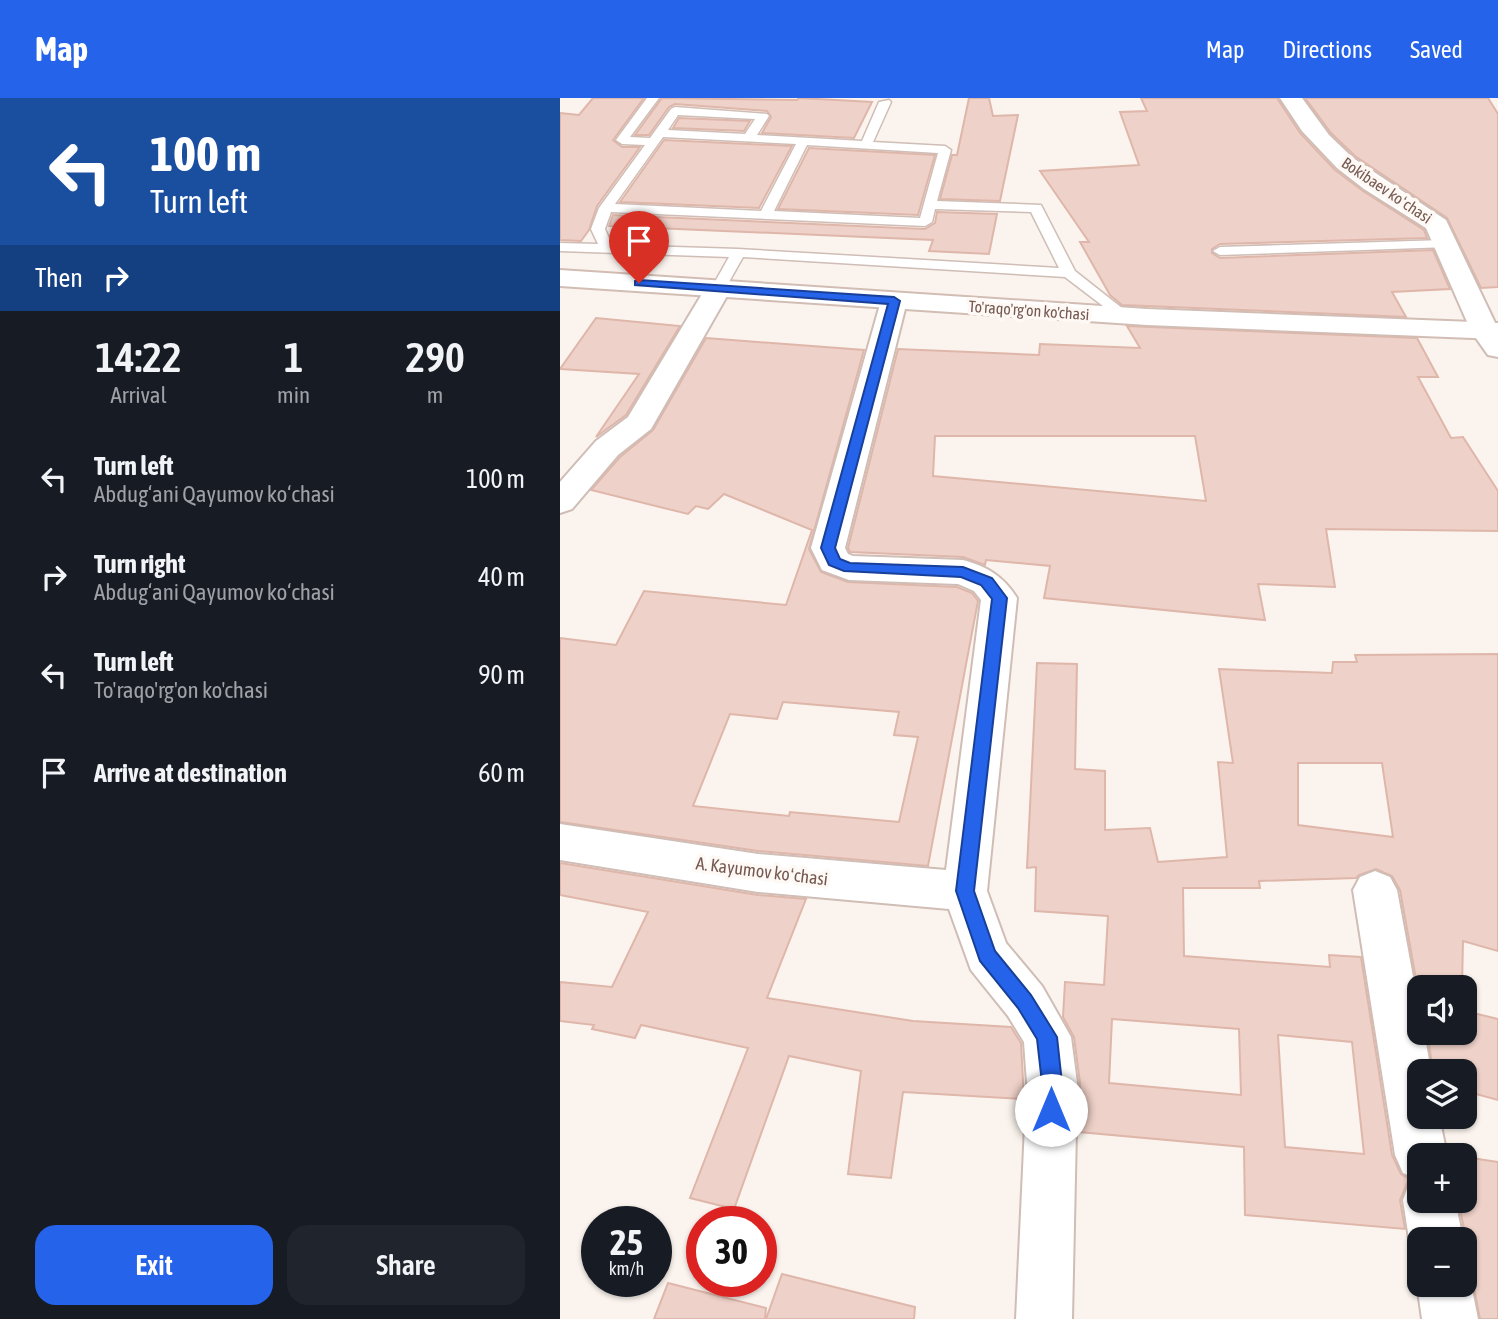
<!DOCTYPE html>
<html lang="en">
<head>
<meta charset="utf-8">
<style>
  :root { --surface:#171b24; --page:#20242c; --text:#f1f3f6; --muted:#9ea1a6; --accent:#2563eb }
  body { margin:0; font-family:"Asap Condensed",sans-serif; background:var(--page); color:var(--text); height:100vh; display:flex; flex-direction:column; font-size:26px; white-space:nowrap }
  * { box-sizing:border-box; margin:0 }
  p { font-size:23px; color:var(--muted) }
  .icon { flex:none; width:38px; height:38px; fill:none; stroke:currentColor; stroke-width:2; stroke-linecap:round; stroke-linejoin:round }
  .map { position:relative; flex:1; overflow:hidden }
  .sheet { display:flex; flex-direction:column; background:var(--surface); width:560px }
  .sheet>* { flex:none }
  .hud { background:#1a4fa0; color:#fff; overflow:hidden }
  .controls { position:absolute; left:847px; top:877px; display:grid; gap:14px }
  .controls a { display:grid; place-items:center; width:70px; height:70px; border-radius:14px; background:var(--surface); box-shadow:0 2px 5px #0004; font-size:35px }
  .speed { position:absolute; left:21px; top:1108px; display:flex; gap:14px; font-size:35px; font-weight:700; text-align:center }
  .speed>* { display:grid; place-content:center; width:91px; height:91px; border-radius:50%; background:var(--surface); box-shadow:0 2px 5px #0004; line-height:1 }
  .speed small { font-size:18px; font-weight:400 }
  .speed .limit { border:10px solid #d22; background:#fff; color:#111 }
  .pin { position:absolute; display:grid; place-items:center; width:60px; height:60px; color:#fff; margin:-72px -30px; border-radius:50% 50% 50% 0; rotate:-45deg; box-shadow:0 0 7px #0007 }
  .pin .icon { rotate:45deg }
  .me { position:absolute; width:77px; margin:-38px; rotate:0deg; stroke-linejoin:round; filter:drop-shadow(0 0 5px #0008) }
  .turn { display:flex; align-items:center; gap:24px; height:147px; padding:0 35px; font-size:32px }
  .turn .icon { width:91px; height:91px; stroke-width:2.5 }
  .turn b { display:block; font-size:49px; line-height:60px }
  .then { display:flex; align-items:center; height:66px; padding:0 35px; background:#0003; gap:14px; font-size:26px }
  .eta { display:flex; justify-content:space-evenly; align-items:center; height:119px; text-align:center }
  .eta b { font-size:42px; font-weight:600; line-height:49px }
  .primary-button { display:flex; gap:14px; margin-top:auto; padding:14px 35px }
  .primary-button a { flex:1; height:80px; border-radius:21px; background:var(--accent); color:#fff; font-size:28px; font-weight:600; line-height:80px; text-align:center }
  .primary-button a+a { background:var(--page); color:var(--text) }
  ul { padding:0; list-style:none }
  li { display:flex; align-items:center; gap:21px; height:98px; padding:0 35px }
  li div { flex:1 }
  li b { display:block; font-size:26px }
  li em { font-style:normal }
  header { display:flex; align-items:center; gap:42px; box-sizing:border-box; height:98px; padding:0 35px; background:var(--accent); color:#fff }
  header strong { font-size:33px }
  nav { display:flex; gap:38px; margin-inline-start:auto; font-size:24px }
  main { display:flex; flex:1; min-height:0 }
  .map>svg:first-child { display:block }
  .building { fill:#eed1c8; stroke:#dfb6aa; stroke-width:2; fill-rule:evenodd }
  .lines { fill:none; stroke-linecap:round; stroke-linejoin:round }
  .service-casing { stroke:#cfbdb6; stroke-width:3 }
  .minor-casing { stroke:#cfbdb6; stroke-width:4 }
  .tertiary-casing { stroke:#cfbdb6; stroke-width:4 }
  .secondary-casing { stroke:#d2bdb4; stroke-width:4 }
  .service { fill:#fff; fill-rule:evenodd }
  .minor { fill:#fff; fill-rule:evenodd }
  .tertiary { fill:#fff; fill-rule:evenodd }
  .secondary { fill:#fff; fill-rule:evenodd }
  .route { fill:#2563eb; stroke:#184099; stroke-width:2 }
  .labels { text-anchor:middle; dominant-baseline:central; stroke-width:7; stroke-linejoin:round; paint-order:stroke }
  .far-street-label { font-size:16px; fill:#755952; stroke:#fef9f4 }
  .street-label { font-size:18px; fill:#755952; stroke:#fef9f4 }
</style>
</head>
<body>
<header>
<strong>Map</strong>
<nav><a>Map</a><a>Directions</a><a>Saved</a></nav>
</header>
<main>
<section class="sheet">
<div class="hud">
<div class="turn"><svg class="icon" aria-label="left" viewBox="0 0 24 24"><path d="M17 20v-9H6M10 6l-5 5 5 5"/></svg><div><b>100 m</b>Turn left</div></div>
<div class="then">Then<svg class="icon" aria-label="right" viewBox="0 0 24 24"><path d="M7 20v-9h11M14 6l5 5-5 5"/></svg></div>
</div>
<div class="eta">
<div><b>14:22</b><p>Arrival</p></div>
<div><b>1</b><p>min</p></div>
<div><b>290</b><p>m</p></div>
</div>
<ul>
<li><svg class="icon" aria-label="left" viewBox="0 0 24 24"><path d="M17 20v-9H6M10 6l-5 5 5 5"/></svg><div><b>Turn left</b><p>Abdug‘ani Qayumov ko‘chasi</p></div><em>100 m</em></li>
<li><svg class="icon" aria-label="right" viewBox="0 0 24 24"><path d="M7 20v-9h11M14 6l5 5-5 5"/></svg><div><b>Turn right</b><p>Abdug‘ani Qayumov ko‘chasi</p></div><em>40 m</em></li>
<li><svg class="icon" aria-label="left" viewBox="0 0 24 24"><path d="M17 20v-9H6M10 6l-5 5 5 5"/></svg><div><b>Turn left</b><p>To'raqo'rg'on ko'chasi</p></div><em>90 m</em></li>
<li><svg class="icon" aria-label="arrive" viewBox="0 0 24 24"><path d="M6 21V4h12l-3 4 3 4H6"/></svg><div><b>Arrive at destination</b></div><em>60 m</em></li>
</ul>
<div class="primary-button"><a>Exit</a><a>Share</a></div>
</section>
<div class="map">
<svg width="938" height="1221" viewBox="0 0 938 1221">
  <rect width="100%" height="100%" fill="#fbf4ee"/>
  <!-- building -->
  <path class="building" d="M33,0H84L53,42L62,49H80L37,108L29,132L21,143L0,142V15L19,17Z
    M102,0L237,2L239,0L312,4L294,40L202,35L211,19L207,13L115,6L109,9L89,37H75Z
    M409,0H429L433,18L458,17L440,103L380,101L392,57H397Z
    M581,0H717L740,35L775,72L803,93L864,132L867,140L660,146L652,151V155L660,160L873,152L890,191L832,194L846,219L562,207L550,197L520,144H529L480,73L579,67L560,14L587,13Z
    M745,0H928L938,16V189L921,190L887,120L795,58L771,35Z
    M119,20L190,23L184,33L113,30Z
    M104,42L232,48L199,110L60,104Z
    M249,50L375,57L358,117L218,111Z
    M377,114L437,116L429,156L369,153L373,142L49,128L53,117L365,131L375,125Z
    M36,220L120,228L66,317L36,339L79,276L0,271Z
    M567,228L857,240L878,279H858L891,340L903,339L938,393V433L766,431L775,489L698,486L705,522L484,500L490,468L426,462L425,467L403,459L290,454L288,450L338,251L479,257L480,246L580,250ZM375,338H635L646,403L373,378Z
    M146,240L304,252L249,451L261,474L288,484L397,489L412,495L418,503L368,768L198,753L0,724V540L56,547L84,493L226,507L252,432L164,396L148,411L136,408L128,416L31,392L60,359L93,332ZM223,604L339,614L334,637L358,639L339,724L230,714L229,718L133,708L170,616L217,621Z
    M938,556V853L903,843L902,889H859V898L840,792L832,778L816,771L799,777L796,780L699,783L700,790H623L624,858L770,869L769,857L801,859L832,1057L841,1076L849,1081L840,1102L845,1131L685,1117L684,1049L519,1034L520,985L514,939L503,919L505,884L544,887L548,818L475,813L476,769L467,770L477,565L517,566L515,671L545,673V732L590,730L598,764L667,759L658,664L673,665L659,571L772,575L773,564H797L795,557ZM738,665H822L833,739L738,727ZM552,921L679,931L681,997L549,985ZM718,937L792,944L804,1056L725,1049Z
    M0,765L198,797L246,801L207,900L353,923L451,929L461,945L464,1001L343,994L331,1080L288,1076L301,973L229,958L174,1111L130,1100L188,950L81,927L75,940L32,931L34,927L0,923V884L52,889L88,814L0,797Z
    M905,913L938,921V1002L905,993V973H873L867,934H905Z
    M905,1059L938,1064V1221H920L913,1185L905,1167L906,1140L898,1102H905Z
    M222,1176L355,1209L354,1221H206Z
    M108,1185L206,1210L205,1221H94Z"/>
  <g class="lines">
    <defs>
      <path id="service" d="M87,0H99L70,39L90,40L111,11L115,9L207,16L209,18L197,37L302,43L319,4L329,2L331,4L313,44L385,48L391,52L377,103L481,107L515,173L572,218L570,221H560L505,179L183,159L165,191L158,195L151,191L169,159L0,153V145L38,146L31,131L39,110L85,47L62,46L56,42ZM118,17L195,21L185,36L108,32ZM103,39L236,46L201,113L55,106ZM247,47L378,55L360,120L214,113ZM375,111L471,114L499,170L178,151L52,147L45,131L51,114L365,128L372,124Z
        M884,142L889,143V149L660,157L653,153L660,149Z"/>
      <path id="minor" d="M158,183L167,185L171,191L91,331L58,357L12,411L0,415V384L36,343L68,319L145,191L149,185Z
        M334,195L343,197L347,203L285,450L288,456L293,458L403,462C428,469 443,478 457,500L427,793L446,845L482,888L511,939L517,985L512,1221H456L467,985L464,944L448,918L411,872L389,811L198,794L0,762V726L198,756L386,772L421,502L414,493L398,486L289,482L262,472L251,450L321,203L325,197Z
        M815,773L830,779L837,792L859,911V934H864L871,973H859V1018H879L887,1057H859V1102H895L903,1141H859V1161L849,1141L843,1102L850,1083L857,1081L843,1075L835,1057L793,792L800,779Z
        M905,1170L911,1186L918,1221H862L857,1186L859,1179V1186H905Z"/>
      <path id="tertiary" d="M720,0H742L769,37L793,60L886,122L938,231V259L928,257L911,233L866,130L804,91L777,70L742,33Z"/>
      <path id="secondary" d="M0,172L587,211L938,225V241L587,227L0,188Z"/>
    </defs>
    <!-- service casing -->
    <use href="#service" class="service-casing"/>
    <!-- minor casing -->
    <use href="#minor" class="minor-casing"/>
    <!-- tertiary casing -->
    <use href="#tertiary" class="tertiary-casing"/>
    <!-- secondary casing -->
    <use href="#secondary" class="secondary-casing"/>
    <!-- service -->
    <use href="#service" class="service"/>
    <!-- minor -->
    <use href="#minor" class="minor"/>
    <!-- tertiary -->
    <use href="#tertiary" class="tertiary"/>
    <!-- secondary -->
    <use href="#secondary" class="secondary"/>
  </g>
  <!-- route -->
  <path class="route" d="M79,182L334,199L340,203L275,450L280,461L290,465L403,469L432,480L447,500L414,793L435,853L471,897L497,939L502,985V1012L499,1019L491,1022L484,1019L481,1012L482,985L477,941L458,910L420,863L396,793L432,501L421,487L401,479L284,473L269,467L261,450L328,206L75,187V183Z"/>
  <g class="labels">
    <!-- far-street labels -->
    <g class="far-street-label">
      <text transform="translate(827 92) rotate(34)">Bokibaev koʻchasi</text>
      <text transform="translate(469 212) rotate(4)">To'raqo'rg'on ko'chasi</text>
    </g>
    <!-- street labels -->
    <g class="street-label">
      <text transform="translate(202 773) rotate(7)">A. Kayumov koʻchasi</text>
    </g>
  </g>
</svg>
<div class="controls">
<a><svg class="icon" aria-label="sound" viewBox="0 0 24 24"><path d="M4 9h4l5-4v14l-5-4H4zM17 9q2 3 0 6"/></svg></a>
<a><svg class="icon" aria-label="layers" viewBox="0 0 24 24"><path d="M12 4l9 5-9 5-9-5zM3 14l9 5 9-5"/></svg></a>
<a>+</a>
<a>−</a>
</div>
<div class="speed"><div>25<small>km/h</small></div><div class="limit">30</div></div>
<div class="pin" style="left:79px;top:185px;background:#d93025"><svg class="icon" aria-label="arrive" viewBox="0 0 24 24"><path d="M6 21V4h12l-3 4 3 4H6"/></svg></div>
<svg class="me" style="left:491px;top:1012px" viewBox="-20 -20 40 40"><circle r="19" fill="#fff"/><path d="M0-13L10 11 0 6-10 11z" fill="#2563eb"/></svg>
</div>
</main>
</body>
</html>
